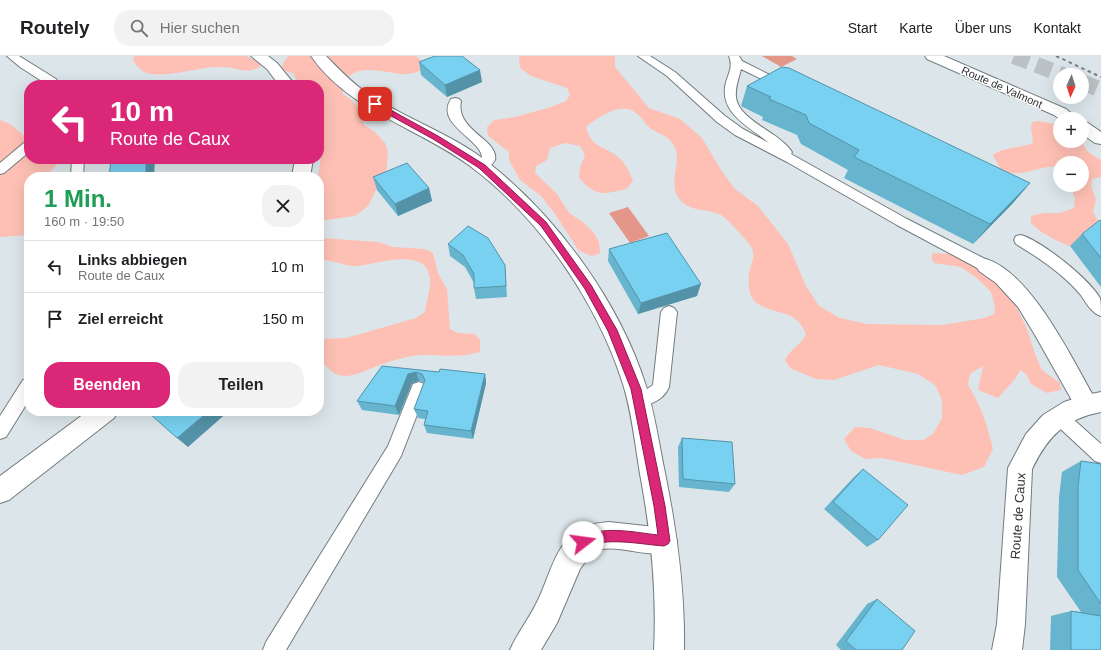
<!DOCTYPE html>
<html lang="de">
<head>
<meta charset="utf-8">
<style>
  :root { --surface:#fff; --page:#f2f2f2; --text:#202124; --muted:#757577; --line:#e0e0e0; --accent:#db2777 }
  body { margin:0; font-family:Arial,sans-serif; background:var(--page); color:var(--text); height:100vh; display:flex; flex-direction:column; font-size:15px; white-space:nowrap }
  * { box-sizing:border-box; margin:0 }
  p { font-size:13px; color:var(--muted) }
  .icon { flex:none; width:22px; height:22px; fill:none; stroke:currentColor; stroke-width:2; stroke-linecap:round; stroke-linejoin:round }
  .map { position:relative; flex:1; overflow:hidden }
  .side { position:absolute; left:24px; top:116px; width:300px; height:244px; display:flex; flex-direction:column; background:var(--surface); border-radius:16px; box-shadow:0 4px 16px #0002 }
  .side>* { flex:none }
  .hud { position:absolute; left:24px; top:24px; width:300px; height:84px; border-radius:16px; box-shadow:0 4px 16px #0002; background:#db2777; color:#fff; overflow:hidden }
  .needle { width:26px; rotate:183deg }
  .fabs { position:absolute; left:1053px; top:12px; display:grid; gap:8px }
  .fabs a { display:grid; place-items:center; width:36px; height:36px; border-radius:50%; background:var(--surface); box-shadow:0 4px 16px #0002; font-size:20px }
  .pin { position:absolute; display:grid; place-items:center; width:34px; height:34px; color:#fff; margin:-17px; border-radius:8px; box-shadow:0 2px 6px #0006 }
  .me { position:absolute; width:44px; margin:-22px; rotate:75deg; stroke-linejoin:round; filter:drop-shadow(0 0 3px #0008) }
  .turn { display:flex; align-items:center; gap:14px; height:84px; padding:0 20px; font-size:18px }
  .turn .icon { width:52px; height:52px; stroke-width:2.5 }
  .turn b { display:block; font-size:28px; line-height:34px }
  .round { display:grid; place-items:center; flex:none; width:42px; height:42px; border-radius:16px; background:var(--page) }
  .overview { display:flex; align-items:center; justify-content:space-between; height:68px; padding:0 20px }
  h1 { font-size:24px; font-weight:800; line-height:30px; color:#1e9e55 }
  .button { display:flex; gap:8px; margin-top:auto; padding:8px 20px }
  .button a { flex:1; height:46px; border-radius:16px; background:var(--accent); color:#fff; font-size:16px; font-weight:800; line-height:46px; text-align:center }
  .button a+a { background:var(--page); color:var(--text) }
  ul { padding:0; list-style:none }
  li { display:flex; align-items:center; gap:12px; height:52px; padding:0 20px; border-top:1px solid var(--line) }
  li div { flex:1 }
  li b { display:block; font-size:15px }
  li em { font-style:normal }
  header { display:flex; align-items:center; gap:24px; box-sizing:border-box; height:56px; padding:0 20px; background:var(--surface); border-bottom:1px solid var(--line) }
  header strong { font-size:19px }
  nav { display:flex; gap:22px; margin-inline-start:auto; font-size:14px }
  .search { width:280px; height:36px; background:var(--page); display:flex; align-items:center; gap:10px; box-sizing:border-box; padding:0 14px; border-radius:16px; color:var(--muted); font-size:15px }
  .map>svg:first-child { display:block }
  .green { fill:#fec0b4 }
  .water { fill:#e49789 }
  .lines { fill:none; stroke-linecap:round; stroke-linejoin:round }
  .highway-tunnel { stroke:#bac2c6; stroke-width:16; stroke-dasharray:16 8; stroke-linecap:butt }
  .lane-casing { stroke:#727b7e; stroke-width:2 }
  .street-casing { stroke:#727b7e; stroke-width:2 }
  .secondary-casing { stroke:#727b7e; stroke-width:2 }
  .lane { fill:#fff; fill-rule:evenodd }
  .street { fill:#fff; fill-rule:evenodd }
  .secondary { fill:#fff; fill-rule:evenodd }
  .rail { stroke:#7a8083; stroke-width:2; stroke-dasharray:3.5 3.5; stroke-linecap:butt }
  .wall { fill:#67b4ce }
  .shaded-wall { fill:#5492a8 }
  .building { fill:#78d1f0; stroke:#5492a8 }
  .route { fill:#db2777; stroke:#8e194d }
  .labels { text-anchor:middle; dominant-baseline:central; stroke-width:3; stroke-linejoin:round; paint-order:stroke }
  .far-street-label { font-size:11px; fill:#303335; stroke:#fff }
  .street-label { font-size:13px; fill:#303335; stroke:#fff }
</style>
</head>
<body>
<header>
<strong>Routely</strong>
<div class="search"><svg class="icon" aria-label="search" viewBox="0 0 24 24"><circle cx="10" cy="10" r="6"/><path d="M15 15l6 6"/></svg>Hier suchen</div>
<nav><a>Start</a><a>Karte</a><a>Über uns</a><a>Kontakt</a></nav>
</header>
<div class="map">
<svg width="1101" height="594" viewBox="0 0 1101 594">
  <rect width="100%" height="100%" fill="#dce6ea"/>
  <!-- green -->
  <path class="green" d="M134,0H246L260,7V11C244,19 238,11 221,11C199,10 163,24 144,16C140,14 136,8 133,5Z
    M289,0H416L425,8C413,32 372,3 351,19C347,21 344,28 342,31L343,38C357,47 360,52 364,69L375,76L385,87L388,96L386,119L375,136L368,150L355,160L319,165L318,121L321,100L319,88V29H299L293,17L285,15L282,11L284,5Z
    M519,0H615V11L649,52L680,63L702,82L721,114L735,133L758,150L788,188L806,230L819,250L840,262L867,268L942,269L984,262L994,258L995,251L991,236L979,224L961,211L934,207L931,201L933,197L950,198L968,207L995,225L1015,248L1027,273L1035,298L1042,314L1060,327L1061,334L1047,337L1031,328L1026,318L1020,314L1016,322L998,342L978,334L983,310L970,318L968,329C982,352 987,368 993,393L984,411L962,419L882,402L865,403L851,395L844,383L855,371L870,372L905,384H923L933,378L942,362V344L935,329L918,318L879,309L834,324L816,323L790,312L785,304C790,293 801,289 806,278C804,274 801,268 798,265C785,253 760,257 751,240C748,233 748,220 750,213C752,206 755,200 752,192C750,188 726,161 721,159C709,153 692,156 681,145C666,129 682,108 675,92C670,79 659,79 650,72C644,67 641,60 635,56C620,46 597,62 586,71C591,90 600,89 614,98C624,104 628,113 633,124L627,133C603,138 597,142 579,122L580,112L585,99L580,90L565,87L550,92L547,104L536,110L535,117L557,138L569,157L583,166L594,177L599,186L600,197L592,200L579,195L555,158L541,140L520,124L509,104V96L488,80L487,71L494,64L515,61L551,51L566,45L570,39L567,32L531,20L520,12Z
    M0,64L10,68L29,84V103H62L45,121H29V179L0,181Z
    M1039,65L1060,69V85H1081L1088,96L1101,104V121L1092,123L1091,129L1096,144L1093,155L1096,162L1101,167L1079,194C1062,187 1045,181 1031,167V160L1044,157H1060L1074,152L1075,142L1070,129H1082V107H1060V111C1043,107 1018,125 1001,113C998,110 995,103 993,99C1005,90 1019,93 1033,87L1031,72L1032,66Z
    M319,180L322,182L378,186L393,191L425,193L433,197L438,217L447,233L450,273L458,277L475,278L480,284V296C461,302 444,299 425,299C410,299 393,304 380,309C368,313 357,320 345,320C331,320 327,308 319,305V283L346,282L416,262L425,256C426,246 431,233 430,223C427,190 378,208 358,210C345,211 332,203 319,204Z"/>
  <!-- water -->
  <path class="water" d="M762,0H792L797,3L781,11Z
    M628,151L649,180L630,187L609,157Z"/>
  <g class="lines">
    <!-- highway-tunnel -->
    <path class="highway-tunnel" d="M1014,0L1063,19
      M1082,26L1101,34"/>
    <defs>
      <path id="lane" d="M7,0H19L56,23L60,29H48L20,11Z
        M638,0H650L675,16L725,60L743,73L769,87C749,70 718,57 726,26C729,17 733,10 729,0H739L742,5L786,27L788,29L786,31H778L741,13C739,22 735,31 736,41C738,64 779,76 792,96L791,98L907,163L991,206L993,210L991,214L986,215L981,214L897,169L787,106L735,79L717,66L667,20Z
        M455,42L459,43L461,45C455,75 499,83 495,104C490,111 486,116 478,114L476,111L482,103C484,84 434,69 451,43Z
        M29,85V96L4,117L0,118V107L25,86Z
        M72,103H84L83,121H71Z
        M1021,179C1043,186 1088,222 1100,242C1101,246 1101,255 1101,260C1091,257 1086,246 1080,238C1062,217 1039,202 1016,188L1014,184L1016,180Z
        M669,250L674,252L677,256L669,331C663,345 647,352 632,347L630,342L632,337L647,333L653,329L661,256L664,252Z
        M29,322V344L6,381L0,383V360L23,324Z
        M419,326L425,328L427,333L401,400L286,594H263L266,586L388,390L413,328Z
        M1058,352L1064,355L1101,388V407L1095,405L1052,365L1049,360L1052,355Z"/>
      <path id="street" d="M925,0H944L1066,53L1078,63H1060L1054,59L927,3Z
        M1082,66L1088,67L1101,76V88L1095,87L1082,78Z
        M986,203C1031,217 1071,301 1094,341L1098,348L1094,355L1086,358L1078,355L1035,279L1018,251L996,227L979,215L976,210L979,205Z
        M609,466L664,472L673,476L677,485L673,494C649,505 619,486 593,495L580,513L557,567L541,594H510C517,578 528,564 536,548C548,526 553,494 574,477C583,469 597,467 609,466Z"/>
      <path id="secondary" d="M251,0H268L277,7L295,29H279L267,13Z
        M311,0H326C338,12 350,25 364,35C404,63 452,77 490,108C558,162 620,247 646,330C655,358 659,388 665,417C677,476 685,534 684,594H654C657,535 651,476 640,418C635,388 632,357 623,328C597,246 539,161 470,110C419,72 349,55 311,0Z
        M295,103H313L310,121H292Z
        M1101,336V356C1065,363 1048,380 1032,413L1025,568L1022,594H992L997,568L1008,412L1026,378L1043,359L1064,346L1086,339Z
        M88,355H118L114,362L9,444L0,447V420Z"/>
    </defs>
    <!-- lane casing -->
    <use href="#lane" class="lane-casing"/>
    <!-- street casing -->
    <use href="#street" class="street-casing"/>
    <!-- secondary casing -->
    <use href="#secondary" class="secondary-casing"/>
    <!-- lane -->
    <use href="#lane" class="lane"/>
    <!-- street -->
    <use href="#street" class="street"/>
    <!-- secondary -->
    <use href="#secondary" class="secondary"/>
    <!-- rail -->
    <path class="rail" d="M1056,0L1101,21"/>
  </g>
  <!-- wall -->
  <path class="wall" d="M419,6L482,26L447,41L421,19Z
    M747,30L1030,127L1013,147L973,188L844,122L848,114L801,88L797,79L762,64L763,61L741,50Z
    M373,121L429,132L432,145L398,160L377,134Z
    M1101,165V231L1070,190L1082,178Z
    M448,188L505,209L507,241L476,243L474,232V227L465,211L450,200Z
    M609,193L697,240L638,258L608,205Z
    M382,310L439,316L485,318L486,327L473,383L427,377L424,369L425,363L418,362L414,353L424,326L419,325L412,327L399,359L362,354L357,345Z
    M682,382L735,428L729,436L679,431L678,391Z
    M1081,405L1101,408V594H1050L1051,560L1071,555L1081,556L1057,521L1059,441L1062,416Z
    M863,413L878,484L867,491L824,453L854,421Z
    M877,543L902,594H841L836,589L867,548Z"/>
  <!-- shaded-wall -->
  <path class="shaded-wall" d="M480,14L482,26L447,41L445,29Z
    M146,103H155L154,121H141Z
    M1030,127L1013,147L973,188L990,168Z
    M429,132L432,145L398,160L395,148Z
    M701,228L697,240L638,258L641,247Z
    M416,316L419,325L412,327L399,359L395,350L408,318Z
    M485,318L486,327L473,383L471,375Z
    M209,355H229L188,391L177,382Z"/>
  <!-- building -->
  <path class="building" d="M435,0H462L480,14L445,29L419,6Z
    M782,11L789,12L1030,127L990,168L854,101L859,94L809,67L806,59L769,43L771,41L747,30Z
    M111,103H146V120L141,121H109Z
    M407,107L429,132L395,148L373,121Z
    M1100,164L1101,165V202L1082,178Z
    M468,170L488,182L505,209L506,230L474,232V218L463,199L448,188Z
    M667,177L701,228L641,247L609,193Z
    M382,310L439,316L440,313L485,318L471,375L424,369L428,355L414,353L425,324L422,318L416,316L408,318L395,350L357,345Z
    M152,355H209L177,382L149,357Z
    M682,382L732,386L735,428L683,423Z
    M1081,405L1101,408V548L1078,514V431Z
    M863,413L908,449L878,484L833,446Z
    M877,543L915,575L902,594H856L846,585Z
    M1071,555L1101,560V594H1071Z"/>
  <!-- route -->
  <path class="route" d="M373,47H378L438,80L485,109L546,166L591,229L617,274L641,333L665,450L670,485L668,488L664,490C638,488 608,481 583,491L579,489L577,486L579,482C603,469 632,476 658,479L654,450L631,333L608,275L585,233L541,170L479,112L433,83L373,50Z"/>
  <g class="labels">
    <!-- far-street labels -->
    <g class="far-street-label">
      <text transform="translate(1002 31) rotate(24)">Route de Valmont</text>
    </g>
    <!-- street labels -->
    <g class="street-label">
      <text transform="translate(1018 460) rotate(-86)">Route de Caux</text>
    </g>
  </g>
</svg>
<div class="fabs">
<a><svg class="needle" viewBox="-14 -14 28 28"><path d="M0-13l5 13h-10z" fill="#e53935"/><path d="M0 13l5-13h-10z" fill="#757577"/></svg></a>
<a>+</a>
<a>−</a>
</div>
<div class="pin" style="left:375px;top:48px;background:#d93025"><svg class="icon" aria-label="arrive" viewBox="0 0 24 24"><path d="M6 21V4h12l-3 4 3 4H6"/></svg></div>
<svg class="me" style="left:583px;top:486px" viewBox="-20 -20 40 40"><circle r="19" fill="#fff"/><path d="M0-13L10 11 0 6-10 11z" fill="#db2777"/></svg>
<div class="hud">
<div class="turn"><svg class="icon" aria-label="left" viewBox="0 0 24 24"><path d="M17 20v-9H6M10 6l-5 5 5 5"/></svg><div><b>10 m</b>Route de Caux</div></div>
</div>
<section class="side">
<div class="overview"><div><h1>1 Min.</h1><p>160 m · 19:50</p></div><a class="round"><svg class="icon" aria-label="close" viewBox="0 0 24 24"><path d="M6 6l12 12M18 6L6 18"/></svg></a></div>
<ul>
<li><svg class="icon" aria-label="left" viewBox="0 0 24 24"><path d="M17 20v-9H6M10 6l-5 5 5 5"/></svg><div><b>Links abbiegen</b><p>Route de Caux</p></div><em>10 m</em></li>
<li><svg class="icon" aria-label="arrive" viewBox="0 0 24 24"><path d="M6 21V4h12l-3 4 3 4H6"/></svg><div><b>Ziel erreicht</b></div><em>150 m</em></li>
</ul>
<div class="button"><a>Beenden</a><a>Teilen</a></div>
</section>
</div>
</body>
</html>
